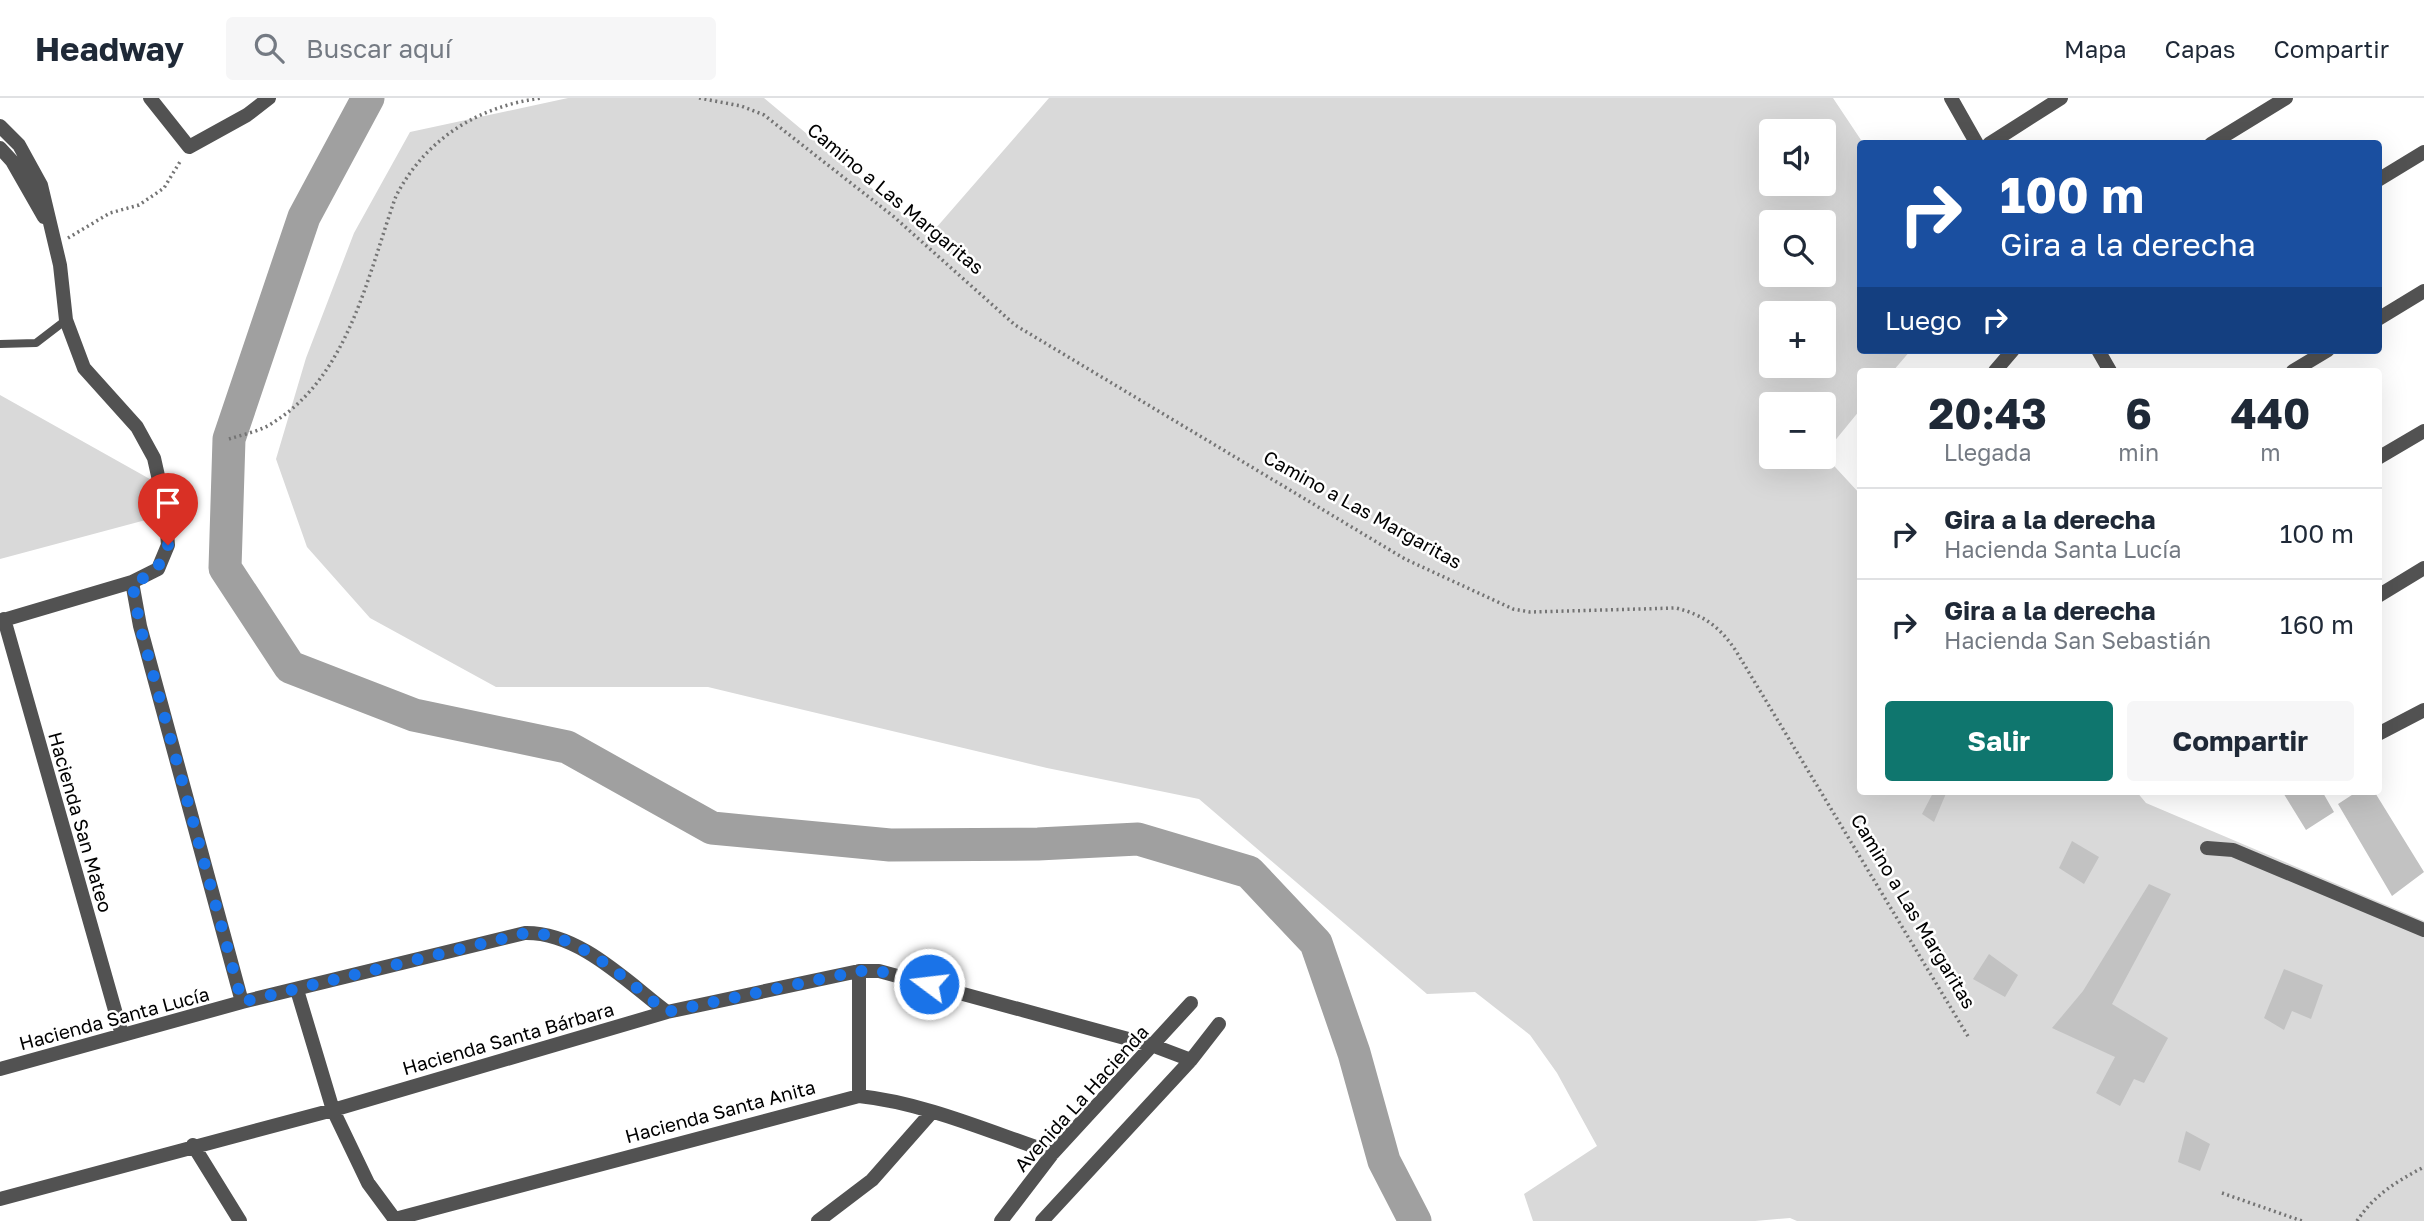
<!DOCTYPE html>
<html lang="es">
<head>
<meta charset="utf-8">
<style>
  :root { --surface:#fff; --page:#f6f6f7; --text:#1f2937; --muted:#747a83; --line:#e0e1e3; --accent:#0f766e }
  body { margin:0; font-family:"Golos Text",sans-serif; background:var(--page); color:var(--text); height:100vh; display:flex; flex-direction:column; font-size:26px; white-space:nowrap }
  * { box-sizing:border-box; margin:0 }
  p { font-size:23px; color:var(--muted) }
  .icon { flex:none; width:38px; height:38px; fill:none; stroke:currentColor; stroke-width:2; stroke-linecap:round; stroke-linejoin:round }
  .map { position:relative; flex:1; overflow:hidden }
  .sheet { position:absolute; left:1857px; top:270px; width:525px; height:427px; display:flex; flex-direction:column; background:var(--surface); border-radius:7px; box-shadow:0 7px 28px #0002 }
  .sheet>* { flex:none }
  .banner { position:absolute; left:1857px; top:42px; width:525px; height:214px; border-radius:7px; box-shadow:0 7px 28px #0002; background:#1a4fa0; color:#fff; overflow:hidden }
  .buttons { position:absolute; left:1759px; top:21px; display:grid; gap:14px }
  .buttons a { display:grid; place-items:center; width:77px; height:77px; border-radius:7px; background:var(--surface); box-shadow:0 7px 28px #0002; font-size:35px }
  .pin { position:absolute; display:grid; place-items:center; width:60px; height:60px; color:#fff; margin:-72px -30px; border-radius:50% 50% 50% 0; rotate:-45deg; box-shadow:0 0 7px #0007 }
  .pin .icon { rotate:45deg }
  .me { position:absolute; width:77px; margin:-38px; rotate:285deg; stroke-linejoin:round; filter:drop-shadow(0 0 5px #0008) }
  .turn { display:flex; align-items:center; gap:24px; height:147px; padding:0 28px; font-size:32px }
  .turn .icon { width:91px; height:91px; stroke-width:2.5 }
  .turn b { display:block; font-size:49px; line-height:60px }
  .then { display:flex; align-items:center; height:66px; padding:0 28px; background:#0003; gap:14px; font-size:26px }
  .eta { display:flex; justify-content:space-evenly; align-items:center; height:119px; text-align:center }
  .eta b { font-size:42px; font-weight:700; line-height:49px }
  .action { display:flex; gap:14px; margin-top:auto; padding:14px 28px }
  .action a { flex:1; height:80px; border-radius:7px; background:var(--accent); color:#fff; font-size:28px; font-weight:700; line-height:80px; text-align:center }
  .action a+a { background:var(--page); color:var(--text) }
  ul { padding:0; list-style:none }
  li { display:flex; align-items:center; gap:21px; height:91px; padding:0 28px; border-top:2px solid var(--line) }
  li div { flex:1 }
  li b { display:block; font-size:26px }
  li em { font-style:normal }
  header { display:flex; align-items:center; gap:42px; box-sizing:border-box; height:98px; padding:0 35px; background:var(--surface); border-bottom:2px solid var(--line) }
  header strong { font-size:33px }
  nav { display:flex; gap:38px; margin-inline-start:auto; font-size:24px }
  .search { width:490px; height:63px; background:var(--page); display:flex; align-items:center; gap:18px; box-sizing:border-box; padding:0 24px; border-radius:7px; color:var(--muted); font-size:26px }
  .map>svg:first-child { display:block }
  .green { fill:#d9d9d9; fill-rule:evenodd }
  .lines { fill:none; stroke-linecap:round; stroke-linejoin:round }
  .river { stroke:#a0a0a0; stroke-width:33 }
  .building { fill:#c2c2c2 }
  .path { stroke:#747474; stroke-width:3.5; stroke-dasharray:2 3.5; stroke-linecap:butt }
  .service { stroke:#525252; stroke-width:8 }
  .minor { stroke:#525252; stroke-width:14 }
  .route { stroke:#1a73e8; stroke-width:12; stroke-dasharray:0 21.6 }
  .labels { text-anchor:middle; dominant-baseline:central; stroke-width:5; stroke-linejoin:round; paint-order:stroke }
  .street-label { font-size:19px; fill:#000; stroke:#fff }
</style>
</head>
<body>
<header>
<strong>Headway</strong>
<div class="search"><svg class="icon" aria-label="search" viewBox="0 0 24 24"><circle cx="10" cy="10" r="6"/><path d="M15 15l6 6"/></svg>Buscar aquí</div>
<nav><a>Mapa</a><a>Capas</a><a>Compartir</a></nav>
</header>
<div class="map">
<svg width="2424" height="1123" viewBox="0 0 2424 1123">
  <rect width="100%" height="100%" fill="#fff"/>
  <!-- green -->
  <path class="green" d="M568,0H764L929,138L1049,0H1833L1863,45L1860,46V252H1911L1893,273H1860V312L1824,356V306H1771V359L1824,357L1860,396V693H2136L2146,705L2424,823V1123H1797L1790,1120L1755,1123H1533L1524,1096L1597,1048L1557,975L1530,937L1475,894L1427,896L1199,701L1047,670L708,589H496L370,520L307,449L276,361L306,260L354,135L410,34ZM1771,33H1824V86H1771ZM1771,124H1824V177H1771ZM1771,215H1824V268H1771Z
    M0,297L198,408L0,461Z"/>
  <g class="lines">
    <!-- river -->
    <path class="river" d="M368,0L304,119L229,341L225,470L290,569L414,617L567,649L712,730L890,747L1038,746L1138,741L1249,774L1316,845L1354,955L1384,1063L1415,1123"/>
  </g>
  <!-- building -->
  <path class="building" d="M1934,693H1947L1934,724L1922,716Z
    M2282,693H2322L2334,714L2306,732Z
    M2358,693H2374L2424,774L2392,798L2338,706Z
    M2072,743L2099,759L2084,786L2059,770Z
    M2149,786L2171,796L2112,906L2168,940L2144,985L2134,981L2120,1008L2096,995L2115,959L2052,930L2083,893Z
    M1989,856L2018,877L2005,899L1973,881Z
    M2284,871L2323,887L2311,921L2292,913L2284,932L2264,920Z
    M2186,1033L2210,1046L2200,1073L2178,1064Z"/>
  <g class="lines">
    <!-- path -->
    <path class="path" d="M699,0L741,8L764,17L893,118L1015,227L1405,461L1513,511L1530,514L1676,510C1704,517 1720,529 1736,553L1969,940
      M68,140L110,115L139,107L164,90L181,62
      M229,341C244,336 262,333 274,324C349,277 368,176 396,98C426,40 479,8 542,0
      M2222,1095L2302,1123
      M2357,1123C2374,1097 2397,1083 2424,1069"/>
    <!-- service -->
    <path class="service" d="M0,246L36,245L66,222"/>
    <!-- minor -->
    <path class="minor" d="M150,0L189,49L247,17L269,0
      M1951,0L1977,46
      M0,28L19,47L41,87L60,167L66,222L84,270L137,329L154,360L165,409L168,447L158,471L132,484
      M1989,46L2061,0
      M2211,46L2286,0
      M0,50L12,63L44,119
      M2378,82L2424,54
      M2378,221L2424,193
      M2098,252L2110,273
      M1995,273L2013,252
      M2293,273L2328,252
      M2378,360L2424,333
      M2378,498L2424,470
      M4,521L122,937
      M0,523L132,484L140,528L242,904
      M2378,636L2424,612
      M2207,750L2233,752L2424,832
      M859,873V998
      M297,892L333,1012L368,1085L396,1123
      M0,971L242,904L525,835C579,834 626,883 667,914
      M193,1047L240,1123
      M0,1101L333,1012L667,914L859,873H879L1154,948L1191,962
      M395,1121L859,998C925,1005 990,1034 1053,1055
      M818,1123L872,1082L931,1015
      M1001,1123L1053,1055L1191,905
      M1042,1123L1191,962L1219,926"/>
  </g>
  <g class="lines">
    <!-- route -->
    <path class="route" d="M168,447C160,468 155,478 132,484L140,528L242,904L526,835C579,834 626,883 667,914L859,873H879L929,886"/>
  </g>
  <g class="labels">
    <!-- street labels -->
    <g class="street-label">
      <text transform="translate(896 100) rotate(40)">Camino a Las Margaritas</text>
      <text transform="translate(1363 411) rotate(29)">Camino a Las Margaritas</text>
      <text transform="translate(81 724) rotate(74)">Hacienda San Mateo</text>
      <text transform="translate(1914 813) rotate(59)">Camino a Las Margaritas</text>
      <text transform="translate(114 920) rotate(-15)">Hacienda Santa Lucía</text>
      <text transform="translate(508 940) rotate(-16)">Hacienda Santa Bárbara</text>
      <text transform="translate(1081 1000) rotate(-48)">Avenida La Hacienda</text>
      <text transform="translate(720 1013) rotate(-15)">Hacienda Santa Anita</text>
    </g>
  </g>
</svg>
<div class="buttons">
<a><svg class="icon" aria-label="sound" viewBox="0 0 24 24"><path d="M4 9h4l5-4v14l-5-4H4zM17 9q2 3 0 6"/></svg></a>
<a><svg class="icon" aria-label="search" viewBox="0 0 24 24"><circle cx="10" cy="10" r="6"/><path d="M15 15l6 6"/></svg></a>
<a>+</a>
<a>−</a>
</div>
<div class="pin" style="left:168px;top:447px;background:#d93025"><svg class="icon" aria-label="arrive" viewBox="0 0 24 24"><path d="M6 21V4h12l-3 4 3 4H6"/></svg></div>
<svg class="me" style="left:929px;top:886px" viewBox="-20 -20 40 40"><circle r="17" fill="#1a73e8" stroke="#fff" stroke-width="3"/><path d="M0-11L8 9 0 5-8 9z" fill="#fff"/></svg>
<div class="banner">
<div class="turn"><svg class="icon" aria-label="right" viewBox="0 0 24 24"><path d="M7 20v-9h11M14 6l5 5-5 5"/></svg><div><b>100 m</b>Gira a la derecha</div></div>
<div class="then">Luego<svg class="icon" aria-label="right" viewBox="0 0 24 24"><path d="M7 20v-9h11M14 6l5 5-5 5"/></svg></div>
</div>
<section class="sheet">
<div class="eta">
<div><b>20:43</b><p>Llegada</p></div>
<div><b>6</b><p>min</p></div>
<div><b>440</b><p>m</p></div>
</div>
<ul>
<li><svg class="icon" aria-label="right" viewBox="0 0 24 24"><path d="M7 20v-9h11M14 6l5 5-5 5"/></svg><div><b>Gira a la derecha</b><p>Hacienda Santa Lucía</p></div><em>100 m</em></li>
<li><svg class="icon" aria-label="right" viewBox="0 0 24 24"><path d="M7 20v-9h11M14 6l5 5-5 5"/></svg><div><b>Gira a la derecha</b><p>Hacienda San Sebastián</p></div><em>160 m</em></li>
</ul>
<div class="action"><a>Salir</a><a>Compartir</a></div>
</section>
</div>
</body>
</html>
